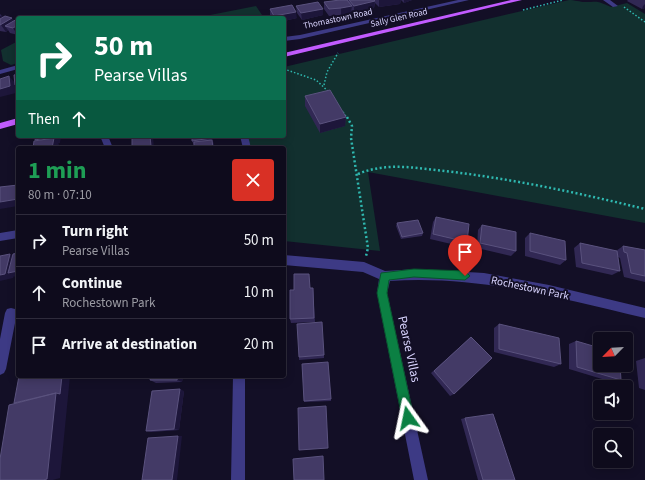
<!DOCTYPE html>
<html lang="en">
<head>
<meta charset="utf-8">
<style>
  :root { --surface:#0e0b1c; --page:#1c1929; --text:#f1f3f6; --muted:#9b9ba3; --line:#2e2b3b }
  body { margin:0; font-family:"Source Sans 3",sans-serif; background:var(--page); color:var(--text); height:100vh; display:flex; flex-direction:column; font-size:15px; white-space:nowrap }
  * { box-sizing:border-box; margin:0 }
  p { font-size:13px; color:var(--muted) }
  .icon { flex:none; width:22px; height:22px; fill:none; stroke:currentColor; stroke-width:2; stroke-linecap:round; stroke-linejoin:round }
  .map { position:relative; flex:1; overflow:hidden }
  .panel { position:absolute; left:16px; top:146px; width:270px; height:232px; display:flex; flex-direction:column; background:var(--surface); border-radius:4px; box-shadow:0 2px 10px #0003,0 0 0 1px var(--line) }
  .panel>* { flex:none }
  .guide { position:absolute; left:16px; top:16px; width:270px; height:122px; border-radius:4px; box-shadow:0 2px 10px #0003,0 0 0 1px var(--line); background:#0b6e4f; color:#fff; overflow:hidden }
  .needle { width:26px; rotate:246deg }
  .tools { position:absolute; left:593px; top:332px; display:grid; gap:8px }
  .tools a { display:grid; place-items:center; width:40px; height:40px; border-radius:4px; background:var(--surface); box-shadow:0 2px 10px #0003,0 0 0 1px var(--line); font-size:20px }
  .pin { position:absolute; display:grid; place-items:center; width:34px; height:34px; color:#fff; margin:-41px -17px; border-radius:50% 50% 50% 0; rotate:-45deg; box-shadow:0 0 4px #0007 }
  .pin .icon { rotate:45deg }
  .me { position:absolute; width:44px; margin:-22px; rotate:348deg; stroke-linejoin:round; filter:drop-shadow(0 0 3px #0008) }
  .turn { display:flex; align-items:center; gap:14px; height:84px; padding:0 12px; font-size:18px }
  .turn .icon { width:52px; height:52px; stroke-width:2.5 }
  .turn b { display:block; font-size:28px; line-height:34px }
  .then { display:flex; align-items:center; height:38px; padding:0 12px; background:#0003; gap:8px; font-size:15px }
  .round { display:grid; place-items:center; flex:none; width:42px; height:42px; border-radius:4px; background:var(--page) }
  .summary { display:flex; align-items:center; justify-content:space-between; height:68px; padding:0 12px }
  h1 { font-size:24px; font-weight:700; line-height:30px; color:#1e9e55 }
  ul { padding:0; list-style:none }
  li { display:flex; align-items:center; gap:12px; height:52px; padding:0 12px; border-top:1px solid var(--line) }
  li div { flex:1 }
  li b { display:block; font-size:15px }
  li em { font-style:normal }
  .map>svg:first-child { display:block }
  .green { fill:#12302f }
  .lines { fill:none; stroke-linecap:round; stroke-linejoin:round }
  .path-far1 { stroke:#2fb8b0; stroke-width:1.5; stroke-dasharray:1.5 2; stroke-linecap:butt }
  .path { stroke:#2fb8b0; stroke-width:2.5; stroke-dasharray:2 2.5; stroke-linecap:butt }
  .minor { fill:#3d3a85; fill-rule:evenodd }
  .major { fill:#c25bff; fill-rule:evenodd }
  .wall { fill:#312854 }
  .shaded-wall { fill:#1d163a }
  .building { fill:#433a66; stroke:#5a527e }
  .route { fill:#0b8043; stroke:#07532c }
  .labels { text-anchor:middle; dominant-baseline:central; stroke-width:4; stroke-linejoin:round; paint-order:stroke }
  .far-street-label { font-size:9px; fill:#d9d4ff; stroke:#130f26 }
  .street-label { font-size:11px; fill:#d9d4ff; stroke:#130f26 }
  .near-street-label { font-size:13px; fill:#d9d4ff; stroke:#130f26 }
</style>
</head>
<body>
<div class="map">
<svg width="645" height="480" viewBox="0 0 645 480">
  <rect width="100%" height="100%" fill="#130f26"/>
  <!-- green -->
  <path class="green" d="M569,0C574,0 581,2 584,2C600,2 595,0 611,7L627,3L645,14V223L368,172L380,251L284,241V148H250L248,136H284V67Z
    M256,6L264,18H195Z
    M18,41V63L11,65L3,61L1,50Z"/>
  <g class="lines">
    <!-- path-far1 -->
    <path class="path-far1" d="M624,7L645,22
      M523,10L563,0
      M284,69L316,80L330,93
      M324,85L327,72L338,53
      M343,112L347,118"/>
    <!-- path -->
    <path class="path" d="M347,117L352,126L351,138L368,248L366,256
      M358,174C386,162 416,168 445,171C513,179 579,193 645,209"/>
    <!-- minor -->
    <path class="minor" d="M458,0H469L300,39L284,41V37L300,35Z
      M603,0H610L618,6L613,7Z
      M18,65V69L0,74V70Z
      M100,136H108L113,148H105Z
      M240,136H248L251,148H243Z
      M18,230V238L0,241V233Z
      M284,255L364,262L385,271L418,269L484,273L549,285L645,308V318C560,298 478,275 390,281L387,293L428,480H414L377,293L379,279L363,272L284,265Z
      M11,308L15,309L17,313L6,369L4,373L0,375V339L5,313L7,309Z
      M233,376H245V480H231Z"/>
    <!-- major -->
    <path class="major" d="M511,0H522L284,57V53Z
      M18,118V124L0,129V123Z"/>
  </g>
  <!-- wall -->
  <path class="wall" d="M348,0H412L404,3L401,0L400,4L379,7L375,3L374,8L354,13L352,10L351,12L341,15L329,16L324,9V2H348Z
    M628,0H645V8L642,9L627,1Z
    M296,6L323,9V15L302,20L297,13Z
    M270,9L297,18L284,21V18H272L270,16Z
    M0,14L3,17L5,16L18,35L10,33L8,30L6,32L0,31Z
    M305,96L346,117L345,126L320,133L305,106Z
    M192,136H212L213,141L214,148H194V145L192,141Z
    M436,217L467,242L464,247L430,239L433,222Z
    M397,223L423,233L422,236L401,239L396,226Z
    M482,225L516,251L511,256L477,248L478,230Z
    M530,233L566,260L560,265L525,256V238Z
    M580,243L616,251L623,246L645,250V282L624,277L620,258L618,257L620,271L612,275L576,267L574,248Z
    M310,288H313L315,322L291,323L290,319L294,290Z
    M499,324L561,364L554,367L494,352V328Z
    M471,337L454,394L450,396L431,373Z
    M576,341L621,380L612,382L569,369V344Z
    M324,355V358L299,360V357Z
    M645,358V390L639,388L636,361Z
    M183,376L182,382L156,383L150,380Z
    M184,391L179,430L151,432L146,431Z
    M331,399V401L304,402V401Z
    M465,418L515,480H478L461,419Z"/>
  <!-- shaded-wall -->
  <path class="shaded-wall" d="M379,0H401L400,4L379,7Z
    M404,0H412L404,3Z
    M375,1L374,8L354,13V6Z
    M645,4V8L642,9L643,6Z
    M352,6L351,12L341,15V8Z
    M323,9V15L302,20L301,13Z
    M296,12L297,18L284,21V18H274V16Z
    M2,15L6,21L0,25V16Z
    M12,18L17,24L5,26L8,30L6,32L1,25Z
    M18,25V35L13,28Z
    M9,76L15,83L18,84V89L15,86L16,93L0,97V89Z
    M346,117L345,126L320,133V124Z
    M54,136H61L60,143H58L59,144L58,148H52L41,146L35,140Z
    M150,136H153V137L154,148H143Z
    M210,136H212L213,141L214,148H213Z
    M18,199V206L0,209V202Z
    M10,254L17,259L18,277L16,278L14,276L13,278L0,281V275Z
    M62,376H70L60,478L53,480H43L23,407Z
    M178,376H183L182,382L177,380Z
    M180,389L184,391L179,430L174,429Z
    M178,436H182L177,480H172Z"/>
  <!-- building -->
  <path class="building" d="M340,0H347L352,6L341,8L329,9L324,2Z
    M349,0H374L375,1L354,6Z
    M318,2L323,9L301,13L296,6Z
    M292,5L296,12L274,16L270,9Z
    M5,16L12,18L0,25V19Z
    M17,19H18V25L13,28L5,26Z
    M18,74V84L15,85L14,75Z
    M9,76L10,86L0,89V79Z
    M330,90L346,117L320,124L305,96Z
    M36,136H54L35,140Z
    M132,136H150L151,146L143,148H132Z
    M192,136H210L211,138L192,141Z
    M54,138L52,148H33L34,141Z
    M212,140L213,148H194V142Z
    M18,185V199L0,202V187Z
    M436,217L469,224L467,242L433,234Z
    M418,220L423,233L402,237L397,223Z
    M482,225L516,232V251L480,243Z
    M530,233L565,241L566,260L530,251Z
    M580,243L617,251L620,271L582,263Z
    M623,246L645,250V276L631,273L627,253L624,252Z
    M18,253V271L8,273L13,254Z
    M10,254L5,274L0,275V256Z
    M294,274H309L310,288H313L314,318L290,319V290H294Z
    M322,322L324,355L299,357L297,324Z
    M499,324L559,338L561,364L499,349Z
    M471,337L492,358L454,394L434,371Z
    M576,341L600,348V365H620L621,380L577,367Z
    M328,362L331,399L304,401L302,364Z
    M19,376H62L60,394L56,393L14,403Z
    M151,376H178L177,380H150Z
    M180,389L174,429L146,431L152,391Z
    M56,393L47,479L43,480H0V459L9,405Z
    M326,406L328,448L299,450L298,408Z
    M493,414L515,480H483L465,418Z
    M178,436L172,480H142L148,438Z
    M323,456L324,480H294L293,459Z"/>
  <!-- route -->
  <path class="route" d="M414,269L465,271L470,276L465,280L414,277L389,280L387,293L414,418L412,422L408,424L404,422L402,418L377,293L381,273Z"/>
  <g class="labels">
    <!-- far-street labels -->
    <g class="far-street-label">
      <text transform="translate(399 18) rotate(-13)">Sally Glen Road</text>
      <text transform="translate(338 19) rotate(-12)">Thomastown Road</text>
    </g>
    <!-- street labels -->
    <g class="street-label">
      <text transform="translate(530 288) rotate(12)">Rochestown Park</text>
    </g>
    <!-- near-street labels -->
    <g class="near-street-label">
      <text transform="translate(409 349) rotate(78)">Pearse Villas</text>
    </g>
  </g>
</svg>
<div class="tools">
<a><svg class="needle" viewBox="-14 -14 28 28"><path d="M0-13l5 13h-10z" fill="#e53935"/><path d="M0 13l5-13h-10z" fill="#9b9ba3"/></svg></a>
<a><svg class="icon" aria-label="sound" viewBox="0 0 24 24"><path d="M4 9h4l5-4v14l-5-4H4zM17 9q2 3 0 6"/></svg></a>
<a><svg class="icon" aria-label="search" viewBox="0 0 24 24"><circle cx="10" cy="10" r="6"/><path d="M15 15l6 6"/></svg></a>
</div>
<div class="pin" style="left:465px;top:276px;background:#d93025"><svg class="icon" aria-label="arrive" viewBox="0 0 24 24"><path d="M6 21V4h12l-3 4 3 4H6"/></svg></div>
<svg class="me" style="left:408px;top:418px" viewBox="-20 -20 40 40"><path d="M0-17L14 15 0 8-14 15z" fill="#0b8043" stroke="#fff" stroke-width="4"/></svg>
<div class="guide">
<div class="turn"><svg class="icon" aria-label="right" viewBox="0 0 24 24"><path d="M7 20v-9h11M14 6l5 5-5 5"/></svg><div><b>50 m</b>Pearse Villas</div></div>
<div class="then">Then<svg class="icon" aria-label="ahead" viewBox="0 0 24 24"><path d="M12 20V5M6 11l6-6 6 6"/></svg></div>
</div>
<section class="panel">
<div class="summary"><div><h1>1 min</h1><p>80 m · 07:10</p></div><a class="round" style="background:#d93025;color:#fff"><svg class="icon" aria-label="close" viewBox="0 0 24 24"><path d="M6 6l12 12M18 6L6 18"/></svg></a></div>
<ul>
<li><svg class="icon" aria-label="right" viewBox="0 0 24 24"><path d="M7 20v-9h11M14 6l5 5-5 5"/></svg><div><b>Turn right</b><p>Pearse Villas</p></div><em>50 m</em></li>
<li><svg class="icon" aria-label="ahead" viewBox="0 0 24 24"><path d="M12 20V5M6 11l6-6 6 6"/></svg><div><b>Continue</b><p>Rochestown Park</p></div><em>10 m</em></li>
<li><svg class="icon" aria-label="arrive" viewBox="0 0 24 24"><path d="M6 21V4h12l-3 4 3 4H6"/></svg><div><b>Arrive at destination</b></div><em>20 m</em></li>
</ul>
</section>
</div>
</body>
</html>
